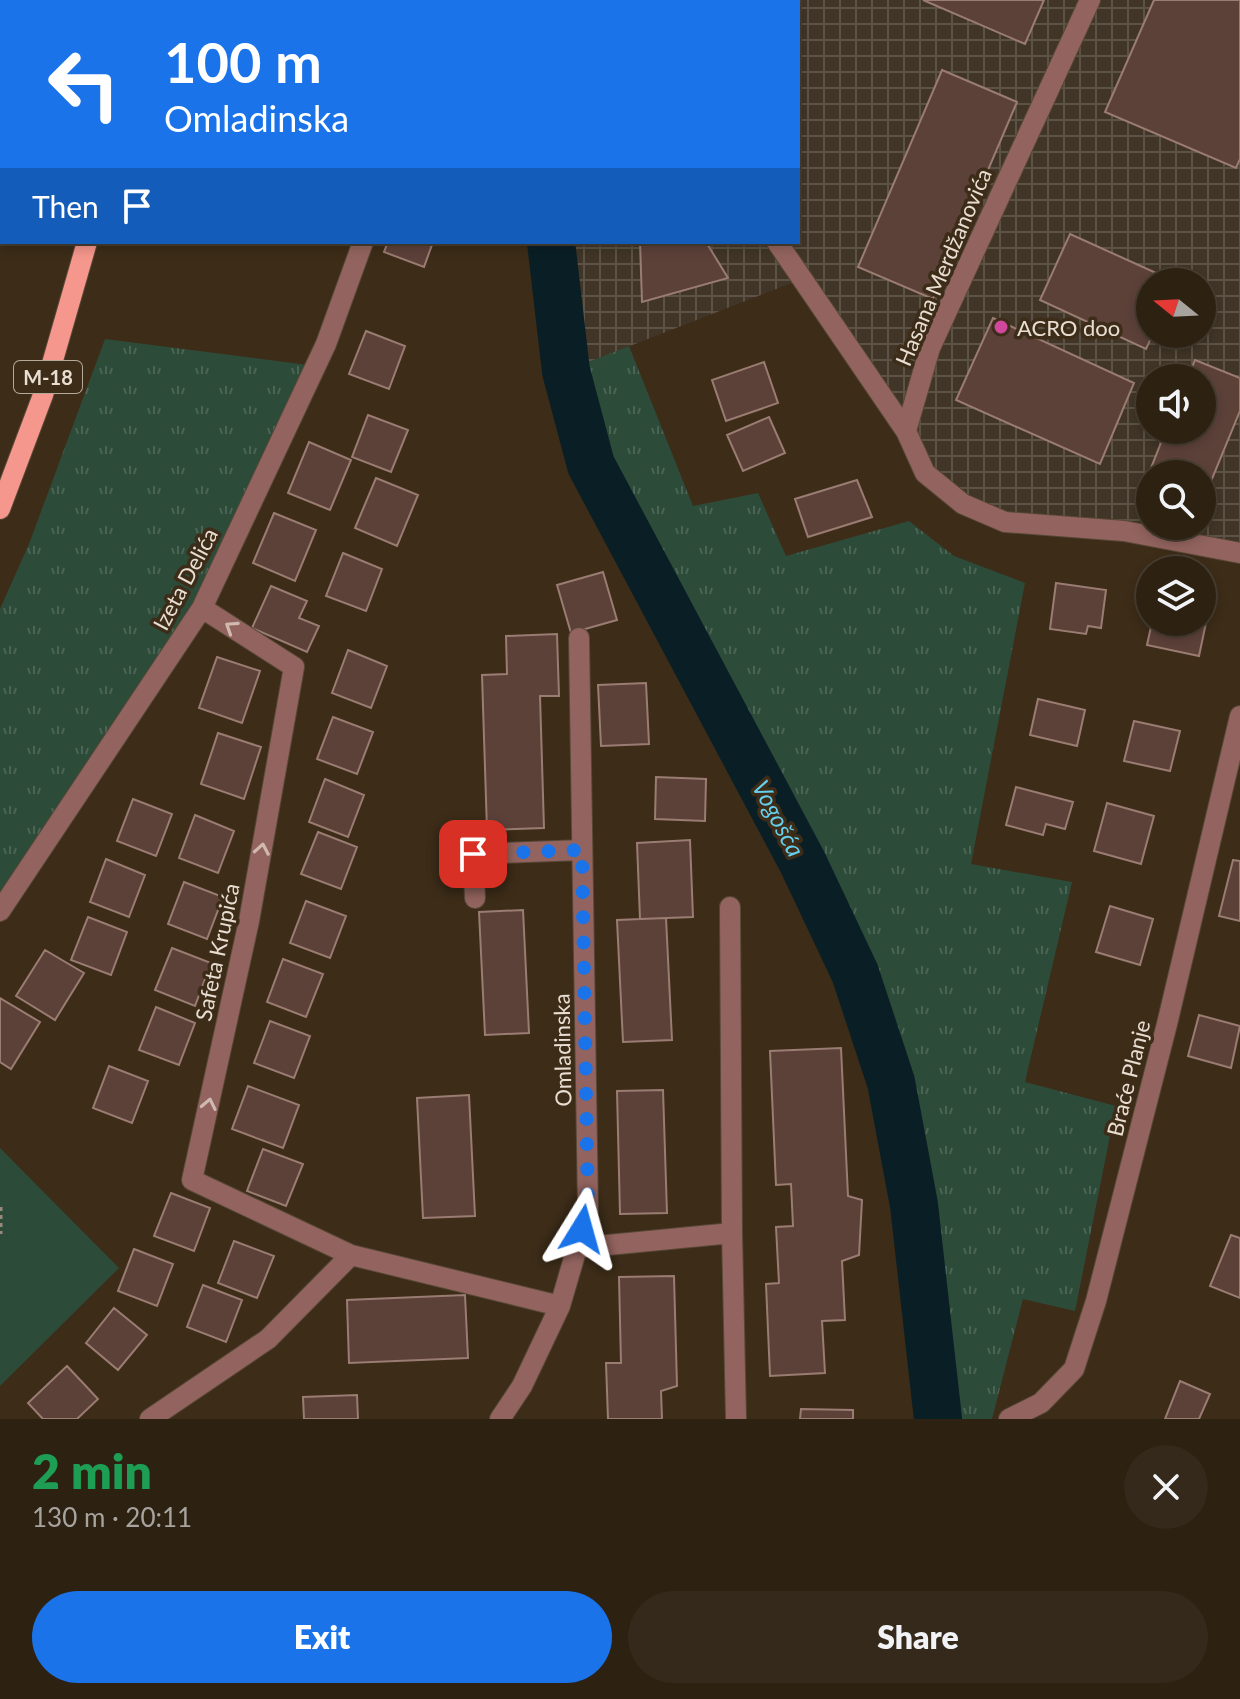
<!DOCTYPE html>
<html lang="en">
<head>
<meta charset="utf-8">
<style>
  :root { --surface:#2d2112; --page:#35291b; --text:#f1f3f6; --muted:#a7a39f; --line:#483e32; --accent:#1a73e8 }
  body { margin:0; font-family:Lato,sans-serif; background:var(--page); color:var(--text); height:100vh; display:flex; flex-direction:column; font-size:30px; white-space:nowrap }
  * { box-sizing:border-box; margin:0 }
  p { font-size:26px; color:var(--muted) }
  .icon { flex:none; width:44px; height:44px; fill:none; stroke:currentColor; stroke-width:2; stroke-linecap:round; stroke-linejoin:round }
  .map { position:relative; height:1419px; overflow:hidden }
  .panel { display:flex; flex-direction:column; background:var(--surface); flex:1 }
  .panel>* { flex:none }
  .banner { position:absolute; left:0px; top:0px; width:800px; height:244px; box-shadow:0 4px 12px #0003,0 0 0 2px var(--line); background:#1a73e8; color:#fff; overflow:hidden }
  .needle { width:52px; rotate:288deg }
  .tools { position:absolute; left:1136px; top:268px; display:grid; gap:16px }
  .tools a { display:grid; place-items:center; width:80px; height:80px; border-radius:50%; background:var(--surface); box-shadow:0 4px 12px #0003,0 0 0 2px var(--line); font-size:40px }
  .pin { position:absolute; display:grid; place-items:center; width:68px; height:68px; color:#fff; margin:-34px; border-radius:16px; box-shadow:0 4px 12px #0006 }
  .me { position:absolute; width:88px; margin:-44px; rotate:8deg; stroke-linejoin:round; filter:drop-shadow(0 0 6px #0008) }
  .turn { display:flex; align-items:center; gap:28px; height:168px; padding:0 32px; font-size:36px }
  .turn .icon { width:104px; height:104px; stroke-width:2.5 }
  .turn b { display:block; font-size:56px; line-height:68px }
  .then { display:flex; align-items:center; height:76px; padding:0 32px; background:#0003; gap:16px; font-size:30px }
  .round { display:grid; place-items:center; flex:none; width:84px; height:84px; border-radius:42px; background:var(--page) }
  .head { display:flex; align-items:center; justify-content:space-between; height:136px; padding:0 32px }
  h1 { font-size:48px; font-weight:800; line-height:60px; color:#1e9e55 }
  .action { display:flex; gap:16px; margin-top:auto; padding:16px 32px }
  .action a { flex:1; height:92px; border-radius:48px; background:var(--accent); color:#fff; font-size:32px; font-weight:800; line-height:92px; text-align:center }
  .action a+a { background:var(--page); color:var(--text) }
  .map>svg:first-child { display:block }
  .industrial { fill:url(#industrial-grid); fill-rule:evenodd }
  .grass { fill:url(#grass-tufts) }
  .park { fill:#2d4b39 }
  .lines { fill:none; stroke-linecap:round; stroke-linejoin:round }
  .river { stroke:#091f25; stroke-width:48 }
  .building { fill:#5c4139; stroke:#9a7c72; stroke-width:2 }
  .minor-casing { stroke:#584836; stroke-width:22 }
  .major-casing { stroke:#584836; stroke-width:22 }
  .path { stroke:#97897a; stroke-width:5; stroke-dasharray:4 4; stroke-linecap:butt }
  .minor { stroke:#93645f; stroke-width:20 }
  .major { stroke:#f5978c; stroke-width:20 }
  .oneway { stroke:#cfb9b0 }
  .route { stroke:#1a73e8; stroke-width:14; stroke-dasharray:0 25.2 }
  .hotel-dot { fill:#d1479c; stroke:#3c2c18; stroke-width:3 }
  .labels { text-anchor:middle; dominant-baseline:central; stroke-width:7; stroke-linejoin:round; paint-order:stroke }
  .shield { fill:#3c2c18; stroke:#b5a99a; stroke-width:2 }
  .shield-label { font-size:20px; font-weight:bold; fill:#e9ded2 }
  .street-label { font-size:22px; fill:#e9ded2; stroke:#3c2c18 }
  .poi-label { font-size:22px; fill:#e9ded2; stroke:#3c2c18; text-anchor:start }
  .water-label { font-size:24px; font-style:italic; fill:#66cfee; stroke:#3c2c18 }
</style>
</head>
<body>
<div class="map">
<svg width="1240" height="1419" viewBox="0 0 1240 1419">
  <defs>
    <pattern id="industrial-grid" width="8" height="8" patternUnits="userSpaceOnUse" patternTransform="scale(2)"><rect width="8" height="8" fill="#403526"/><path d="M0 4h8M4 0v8" fill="none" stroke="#5c5245"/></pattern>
    <pattern id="grass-tufts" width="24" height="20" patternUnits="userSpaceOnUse" patternTransform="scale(2)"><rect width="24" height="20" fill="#2d4b39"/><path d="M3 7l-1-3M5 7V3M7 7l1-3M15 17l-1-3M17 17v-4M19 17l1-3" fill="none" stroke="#4b6455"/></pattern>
  </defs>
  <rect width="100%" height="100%" fill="#3c2c18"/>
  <!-- industrial -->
  <path class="industrial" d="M611,0H1240V553L1005,522L925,473L802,279L566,371L551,242H798V2ZM1150,282H1202V334H1150ZM1150,378H1202V430H1150ZM1150,474H1202V526H1150Z"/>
  <!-- grass -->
  <path class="grass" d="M105,339L316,366L202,608L0,896V609L29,544Z
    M629,346L693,506L758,493L786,556L909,521L954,556L1025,583L971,864L1072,882L1025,1082L1116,1106L1075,1311L1023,1299L992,1419H938L914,1205L891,1082L855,973L803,863L591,465L566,371Z"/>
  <!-- park -->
  <path class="park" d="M0,1148L119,1268L0,1386Z"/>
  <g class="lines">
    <!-- river -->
    <path class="river" d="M610,2L611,0
      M551,242L566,371L591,465L803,863L855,973L891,1082L914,1205L938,1419"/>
  </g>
  <!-- building -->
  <path class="building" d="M0,0H48L2,2L0,65Z
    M459,0H508L458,2Z
    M923,0H1044L1025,44Z
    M1154,0H1240V159L1236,168L1105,112Z
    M942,70L1017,102L933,299L858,267Z
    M1070,234L1176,282H1150V334H1153L1146,349L1040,300Z
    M388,242H433L424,267L384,252Z
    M640,242H706L728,278L642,302Z
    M993,318L1134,383L1100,464L956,400Z
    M366,331L405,346L389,389L349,374Z
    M1195,360L1240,378V411L1207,491L1202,489V474H1166L1151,468L1166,430H1202V378H1188Z
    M764,362L778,403L726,421L712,380Z
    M368,415L408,430L391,472L352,457Z
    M769,417L785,453L743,471L727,435Z
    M309,442L351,460L330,510L288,493Z
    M376,478L418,495L397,546L355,528Z
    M857,480L872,517L808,537L795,499Z
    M274,513L316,530L295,581L253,563Z
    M343,553L382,569L366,611L326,596Z
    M603,572L617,620L571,633L557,585Z
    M1056,583L1106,590L1101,628L1088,626L1086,634L1050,629Z
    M271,586L307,601L299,618L319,626L307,652L252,628Z
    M1202,617L1207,618L1199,656L1147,645L1152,622H1202Z
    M557,634L559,696H540L544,828L487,830L482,675L507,674L506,636Z
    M348,650L387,666L371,708L332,693Z
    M217,657L260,671L242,723L199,708Z
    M646,683L649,744L601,746L598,685Z
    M1038,699L1085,710L1077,746L1030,735Z
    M333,717L373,732L357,774L317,759Z
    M1134,721L1180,731L1170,771L1124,761Z
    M218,733L261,747L244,799L201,784Z
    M656,777L706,779L705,821L655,819Z
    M325,779L364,795L348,837L309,822Z
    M1016,787L1073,802L1065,829L1046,824L1043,835L1006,825Z
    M133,799L172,814L156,856L117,841Z
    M1107,803L1154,816L1141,864L1094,851Z
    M195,815L234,831L218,873L179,858Z
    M318,832L357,847L341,889L301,874Z
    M690,840L693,917L640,919L637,843Z
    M106,859L145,875L129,917L90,902Z
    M1233,860L1240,861V921L1219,916Z
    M184,882L223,897L207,939L168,924Z
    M306,901L346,916L330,958L290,943Z
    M1110,906L1153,919L1140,965L1096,952Z
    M523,910L529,1033L485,1035L479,912Z
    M88,917L127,932L111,975L71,960Z
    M666,918L672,1040L623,1042L617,920Z
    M172,948L211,963L195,1006L155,990Z
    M45,950L84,973L55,1020L16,996Z
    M283,959L323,974L306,1017L267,1002Z
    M0,998L40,1022L11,1069L0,1062Z
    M156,1007L195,1023L179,1065L139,1050Z
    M1199,1015L1240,1026L1231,1068L1188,1056Z
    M270,1021L310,1036L294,1078L254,1063Z
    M841,1048L848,1196L862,1200L859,1255L842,1261L845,1320L822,1321L825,1373L770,1376L766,1284L779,1283L776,1227L793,1226L791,1184L776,1185L770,1051Z
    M109,1066L148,1081L132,1123L93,1108Z
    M248,1086L299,1105L283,1148L232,1129Z
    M663,1090L667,1213L620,1214L617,1091Z
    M469,1095L475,1216L423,1218L417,1098Z
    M263,1149L303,1164L286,1206L247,1191Z
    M171,1193L210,1208L194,1251L154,1236Z
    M1231,1235L1240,1238V1298L1210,1286Z
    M234,1241L274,1256L257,1298L218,1283Z
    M134,1249L173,1264L157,1306L118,1291Z
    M674,1276L677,1386L661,1391L662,1419H608L606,1363H621L619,1277Z
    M203,1285L242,1300L226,1342L187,1327Z
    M465,1295L468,1358L349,1363L347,1300Z
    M114,1308L147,1335L118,1370L86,1343Z
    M67,1366L98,1399L77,1419H43L28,1403Z
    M1180,1381L1210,1394L1199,1419H1165Z
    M357,1395L358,1419H304L303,1397Z
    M801,1409L853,1410V1419H800Z"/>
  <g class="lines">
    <defs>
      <path id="minor" d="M665,0L666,2
        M1090,0L930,348L906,431L925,473L963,504L1005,522L1124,531L1240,553
        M441,2V0
        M0,119L2,116
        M777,242L906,431
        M202,608L294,667L249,921L192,1180L351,1255L560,1306
        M475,898L473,854L582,850
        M730,907L732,1233
        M0,911L202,608L326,344L363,242
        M577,1248L732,1233L736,1419
        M150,1419L268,1339L351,1255
        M500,1419L522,1386L560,1306L588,1210L579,638
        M1009,1419L1041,1403L1074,1369L1096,1301L1167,1024L1240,716"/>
      <path id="major" d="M164,2V0
        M0,509L43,395L87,242"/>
    </defs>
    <!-- minor casing -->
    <use href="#minor" class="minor-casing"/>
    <!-- major casing -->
    <use href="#major" class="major-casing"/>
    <!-- path -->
    <path class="path" d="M0,1207V1234"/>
    <!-- minor -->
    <use href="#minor" class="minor"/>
    <!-- major -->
    <use href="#major" class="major"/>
  </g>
  <!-- one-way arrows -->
  <defs><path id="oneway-chevron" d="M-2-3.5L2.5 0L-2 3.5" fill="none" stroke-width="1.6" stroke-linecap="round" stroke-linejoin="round" transform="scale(2)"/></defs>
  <g class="oneway">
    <use href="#oneway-chevron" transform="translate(231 627) rotate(-147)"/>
    <use href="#oneway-chevron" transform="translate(262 849) rotate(-80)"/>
    <use href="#oneway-chevron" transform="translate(209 1104) rotate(-78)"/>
  </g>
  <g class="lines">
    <!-- route -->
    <path class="route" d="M473,854L582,850L588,1210L582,1229"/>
  </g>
  <!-- markers -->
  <circle class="hotel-dot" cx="1001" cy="327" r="8"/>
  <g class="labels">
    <!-- shield labels -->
    <rect class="shield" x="14" y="361" width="68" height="32" rx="6"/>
    <g class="shield-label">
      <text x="48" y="377">M-18</text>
    </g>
    <!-- street labels -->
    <g class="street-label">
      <text transform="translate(943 267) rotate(-67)">Hasana Merdžanovića</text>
      <text transform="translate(185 579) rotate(-62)">Izeta Delića</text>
      <text transform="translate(217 952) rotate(-78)">Safeta Krupića</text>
      <text transform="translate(562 1050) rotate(-91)">Omladinska</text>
      <text transform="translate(1128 1078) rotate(-76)">Braće Planje</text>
    </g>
    <!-- poi labels -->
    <g class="poi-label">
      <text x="1017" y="327">ACRO doo</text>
    </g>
    <!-- water labels -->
    <g class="water-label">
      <text transform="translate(779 818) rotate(62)">Vogošća</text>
    </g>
  </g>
</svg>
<div class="tools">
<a><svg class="needle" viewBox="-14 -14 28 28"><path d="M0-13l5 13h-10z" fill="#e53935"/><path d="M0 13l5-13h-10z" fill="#a7a39f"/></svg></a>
<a><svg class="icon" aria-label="sound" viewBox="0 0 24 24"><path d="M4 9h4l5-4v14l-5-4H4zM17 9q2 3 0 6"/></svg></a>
<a><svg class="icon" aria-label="search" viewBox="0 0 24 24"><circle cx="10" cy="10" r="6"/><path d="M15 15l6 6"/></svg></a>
<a><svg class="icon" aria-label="layers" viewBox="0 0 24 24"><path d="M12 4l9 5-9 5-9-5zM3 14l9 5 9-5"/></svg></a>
</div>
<div class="pin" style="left:473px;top:854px;background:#d93025"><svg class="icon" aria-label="arrive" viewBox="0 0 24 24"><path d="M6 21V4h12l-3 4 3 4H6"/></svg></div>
<svg class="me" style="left:582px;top:1229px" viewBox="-20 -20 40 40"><path d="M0-17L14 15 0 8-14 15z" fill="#1a73e8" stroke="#fff" stroke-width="4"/></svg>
<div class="banner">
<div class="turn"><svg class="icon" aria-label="left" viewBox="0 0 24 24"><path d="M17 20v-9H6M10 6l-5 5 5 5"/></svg><div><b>100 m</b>Omladinska</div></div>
<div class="then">Then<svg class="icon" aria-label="arrive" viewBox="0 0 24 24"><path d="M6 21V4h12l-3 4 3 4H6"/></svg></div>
</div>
</div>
<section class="panel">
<div class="head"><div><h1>2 min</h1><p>130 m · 20:11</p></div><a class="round"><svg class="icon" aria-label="close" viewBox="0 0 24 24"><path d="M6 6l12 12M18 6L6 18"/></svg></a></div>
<div class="action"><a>Exit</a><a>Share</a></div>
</section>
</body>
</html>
